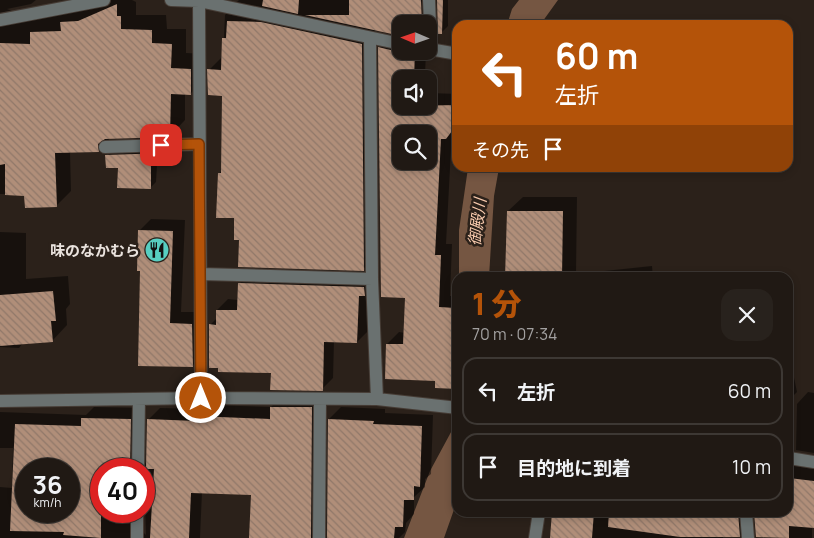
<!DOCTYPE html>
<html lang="ja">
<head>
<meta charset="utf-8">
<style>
  :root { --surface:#201914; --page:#28221d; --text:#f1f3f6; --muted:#a2a0a0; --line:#3d3834; --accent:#b45309 }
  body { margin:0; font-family:Manrope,"Noto Sans JP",sans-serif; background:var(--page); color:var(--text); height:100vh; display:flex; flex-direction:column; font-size:19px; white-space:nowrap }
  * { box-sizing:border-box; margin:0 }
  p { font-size:16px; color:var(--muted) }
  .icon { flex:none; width:28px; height:28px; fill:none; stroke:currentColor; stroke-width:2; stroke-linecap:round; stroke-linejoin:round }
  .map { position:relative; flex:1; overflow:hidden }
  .drawer { position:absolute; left:452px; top:272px; width:341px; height:245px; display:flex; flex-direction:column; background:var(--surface); border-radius:15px; box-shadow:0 2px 8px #0003,0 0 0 1px var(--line) }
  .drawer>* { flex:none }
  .banner { position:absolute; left:452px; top:20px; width:341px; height:152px; border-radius:15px; box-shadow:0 2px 8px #0003,0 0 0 1px var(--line); background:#b45309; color:#fff; overflow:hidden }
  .needle { width:32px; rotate:272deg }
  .buttons { position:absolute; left:392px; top:15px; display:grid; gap:10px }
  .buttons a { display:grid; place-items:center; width:45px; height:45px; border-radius:10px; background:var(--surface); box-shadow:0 2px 8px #0003,0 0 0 1px var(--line); font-size:25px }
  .speed { position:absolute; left:15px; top:458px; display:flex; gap:10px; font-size:25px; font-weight:700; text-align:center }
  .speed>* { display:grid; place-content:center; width:65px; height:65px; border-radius:50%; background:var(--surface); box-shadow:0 2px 8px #0003,0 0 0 1px var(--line); line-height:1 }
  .speed small { font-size:12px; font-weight:400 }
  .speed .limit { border:8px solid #d22; background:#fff; color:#111 }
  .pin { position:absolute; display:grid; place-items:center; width:42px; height:42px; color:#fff; margin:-21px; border-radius:10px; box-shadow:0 2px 8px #0006 }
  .me { position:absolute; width:55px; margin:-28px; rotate:0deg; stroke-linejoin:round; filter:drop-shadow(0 0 4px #0008) }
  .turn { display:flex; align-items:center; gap:18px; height:105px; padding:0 20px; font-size:22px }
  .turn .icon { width:65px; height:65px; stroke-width:2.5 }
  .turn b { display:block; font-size:35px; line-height:42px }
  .then { display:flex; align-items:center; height:48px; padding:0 20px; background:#0003; gap:10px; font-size:19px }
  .round { display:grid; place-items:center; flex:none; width:52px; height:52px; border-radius:15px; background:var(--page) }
  .summary { display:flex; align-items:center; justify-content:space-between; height:85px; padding:0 20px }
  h1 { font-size:30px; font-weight:800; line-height:38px; color:var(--accent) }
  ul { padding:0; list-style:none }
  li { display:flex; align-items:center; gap:15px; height:68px; margin:0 10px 8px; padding:0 10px; border:2px solid var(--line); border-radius:15px }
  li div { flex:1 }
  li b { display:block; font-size:19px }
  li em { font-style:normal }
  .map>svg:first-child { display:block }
  .water { fill:#755642 }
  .shadow { fill:#0007; fill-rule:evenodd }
  .building { fill:url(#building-back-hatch); fill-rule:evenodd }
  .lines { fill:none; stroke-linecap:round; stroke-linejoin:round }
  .minor-casing { stroke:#463c35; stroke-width:14 }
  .minor { stroke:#6a7170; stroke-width:12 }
  .route-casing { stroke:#753606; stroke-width:12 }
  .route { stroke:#b45309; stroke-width:9 }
  .labels { text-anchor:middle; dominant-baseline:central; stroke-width:5; stroke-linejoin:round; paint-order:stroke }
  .poi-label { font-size:15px; font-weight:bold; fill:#eae3de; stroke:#2b211a; text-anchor:end }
  .water-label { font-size:16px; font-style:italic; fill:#f9cbae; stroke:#2b211a }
</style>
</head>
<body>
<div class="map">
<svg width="814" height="538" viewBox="0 0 814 538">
  <defs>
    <pattern id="building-back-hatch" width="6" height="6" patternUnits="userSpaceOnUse" patternTransform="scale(1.25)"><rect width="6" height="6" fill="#b08e79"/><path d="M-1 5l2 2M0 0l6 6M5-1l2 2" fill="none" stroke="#907869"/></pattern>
  </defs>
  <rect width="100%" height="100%" fill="#2b211a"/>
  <!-- water -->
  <path class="water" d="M519,0H558L540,25H507L512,9Z
    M468,168H499L494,196L489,277H459V230Z
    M457,421V501L444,538H404L430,471Z"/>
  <!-- shadow -->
  <path class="shadow" d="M0,0H36L31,4L7,9L17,13L109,0H132L136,2V15H166L167,29H186V53L206,54V78L191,93H185V120L170,136L111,137L98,151L70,152L71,191L56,206L26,194H0Z
    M239,0H433L429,24H401V34L375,29L377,256L363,269L240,239L236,217L219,174L222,170L224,94L209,70L223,56L225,15Z
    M438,0H448V26L442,32Z
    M391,36L401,38V51H426L425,75H429V88V79H401V106H429V93L458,94V125L452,130L446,244H452L450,296H458V387L436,380L387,344L399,332L405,333L406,296L379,48ZM401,134H429V161H401Z
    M172,148V159L166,165H157L156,182L150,188L107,156L113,150Z
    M523,197H577L576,274L652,266L653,278H506L508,211Z
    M151,219L185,220L181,312H204V354L192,366L141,269L139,231Z
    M0,232L26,233V279L68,276L70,304L66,309L67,325L52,341L23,343L19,348L0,347Z
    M250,273L375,276L369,290L368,331L357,342L334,341L333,378L322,389L272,372L210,325L217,318V310L228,299L238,300L239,284Z
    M792,368L797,392L789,400V369Z
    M808,392L814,393V453L796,450L797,404Z
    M283,395L323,396L314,538H250L252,494L202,492L200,538H0V487L12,488L13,448H0V412L86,415L94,407L142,408L141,457L147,465L148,420L160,408L205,409L209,405L271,407ZM26,469H69V511H26ZM101,469H144L146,535L141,530V511H101Z
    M341,407L385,409V413L433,415L431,474L425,479V487L414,497V514L406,523L405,532L399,538H327L329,419Z
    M807,456L814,457V527H812V538H764V535L789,512V465L797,466Z
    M553,512H750L751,524L739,536H723V538H553Z"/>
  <!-- building -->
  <path class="building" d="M263,0H299L298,14L262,6Z
    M349,0H421L422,24H401V36L305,15H349Z
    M437,0H443L442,34H438Z
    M117,4V16H121V29L152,30V43L172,44L171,68L191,69V95L171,94L170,137L105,139L98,144L99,152L55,153L57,207L25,208L24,196L5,195V164L0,165V43L30,44V32L61,31L60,22L78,21Z
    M227,21L261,22L362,44L364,271L238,267L239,240H234V218H216L218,173H221L222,96L208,95L207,69L221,70L222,38H226Z
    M378,47L399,52L415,51L414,79H401V106L458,105V123L446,139H441L435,255H441L439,307L456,308L454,347H458V389L435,388V381L385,379L386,344H403L405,298L381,297ZM401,134H429V161H401Z
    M166,153V166H151V189L117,188L118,168H106L105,155Z
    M507,211H563L562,278H505Z
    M138,230L173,231L170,323L192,324L193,367L138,366L140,271H137Z
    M238,283L364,287L365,296H359L357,343L324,342L323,391L270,390L271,373L218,372V368H209V324L216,325V310H237Z
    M53,291L56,321H51L53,342L0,346V295Z
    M270,407H312L311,538H249L251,495L191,493L189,538H150L154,469H146L147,419L196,421V416L270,419Z
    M81,418L131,419L130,469H101V538L63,535L64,532L10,531L15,424L81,426ZM26,469H69V511H26Z
    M328,419L374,421L373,424L422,426L420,487L414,486V500H404L403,527H395L394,538H327Z
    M789,478L814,481V528L789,526V538L756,537L754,512H789V518Z
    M552,512H594L592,538H550Z
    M609,512H738L740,537H680L608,527Z"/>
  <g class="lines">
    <defs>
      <path id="minor" d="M171,0L199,1L401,44
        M199,0L201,398
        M429,0L431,49
        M0,20L104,0
        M370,39L372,279L377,399
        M429,49L458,54
        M105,147L199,144
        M201,274L372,279
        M0,401L201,398L377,399L458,408
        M789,458L814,462
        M138,469L139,399
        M746,512L748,538
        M137,538V511
        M319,538L320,399
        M535,538L539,512"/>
    </defs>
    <!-- minor casing -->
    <use href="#minor" class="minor-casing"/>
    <!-- minor -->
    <use href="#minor" class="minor"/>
  </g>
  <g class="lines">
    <defs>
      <path id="route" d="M161,145L199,144L201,398"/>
    </defs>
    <!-- route casing -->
    <use href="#route" class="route-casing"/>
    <!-- route -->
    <use href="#route" class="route"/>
  </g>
  <!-- icons -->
  <defs>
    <symbol id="restaurant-disc" viewBox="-11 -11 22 22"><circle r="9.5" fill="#57cec1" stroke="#2b211a"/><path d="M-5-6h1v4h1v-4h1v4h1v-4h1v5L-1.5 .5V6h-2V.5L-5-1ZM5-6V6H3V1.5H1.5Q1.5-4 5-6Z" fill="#111"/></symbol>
  </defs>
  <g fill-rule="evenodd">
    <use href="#restaurant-disc" x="143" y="236" width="28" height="28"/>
  </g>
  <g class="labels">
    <!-- poi labels -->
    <g class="poi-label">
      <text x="140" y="250">味のなかむら</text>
    </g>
    <!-- water labels -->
    <g class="water-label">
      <text transform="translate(477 222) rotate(-83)">御殿川</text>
    </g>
  </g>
</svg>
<div class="buttons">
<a><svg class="needle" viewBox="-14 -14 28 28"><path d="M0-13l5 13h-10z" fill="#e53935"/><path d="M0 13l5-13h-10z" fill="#a2a0a0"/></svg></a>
<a><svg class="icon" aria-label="sound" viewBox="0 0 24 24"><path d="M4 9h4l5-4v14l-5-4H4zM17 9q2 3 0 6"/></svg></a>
<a><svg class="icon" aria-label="search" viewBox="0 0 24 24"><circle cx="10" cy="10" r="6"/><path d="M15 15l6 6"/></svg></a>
</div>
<div class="speed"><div>36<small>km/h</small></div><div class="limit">40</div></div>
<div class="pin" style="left:161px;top:145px;background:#d93025"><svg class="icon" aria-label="arrive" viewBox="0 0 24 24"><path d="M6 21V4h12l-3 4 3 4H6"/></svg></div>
<svg class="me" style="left:201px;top:398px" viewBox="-20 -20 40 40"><circle r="17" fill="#b45309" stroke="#fff" stroke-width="3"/><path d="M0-11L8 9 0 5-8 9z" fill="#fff"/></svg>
<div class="banner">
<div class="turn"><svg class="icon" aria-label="left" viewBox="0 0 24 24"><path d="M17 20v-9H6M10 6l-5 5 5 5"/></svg><div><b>60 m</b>左折</div></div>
<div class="then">その先<svg class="icon" aria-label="arrive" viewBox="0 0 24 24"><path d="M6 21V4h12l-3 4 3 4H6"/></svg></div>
</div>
<section class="drawer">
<div class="summary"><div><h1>1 分</h1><p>70 m · 07:34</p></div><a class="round"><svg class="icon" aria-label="close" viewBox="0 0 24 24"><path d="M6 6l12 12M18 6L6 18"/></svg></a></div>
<ul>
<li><svg class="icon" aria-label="left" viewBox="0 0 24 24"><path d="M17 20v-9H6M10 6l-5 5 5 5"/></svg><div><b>左折</b></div><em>60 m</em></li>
<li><svg class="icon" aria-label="arrive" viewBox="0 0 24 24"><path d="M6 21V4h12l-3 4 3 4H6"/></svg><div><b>目的地に到着</b></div><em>10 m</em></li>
</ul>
</section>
</div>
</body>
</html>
